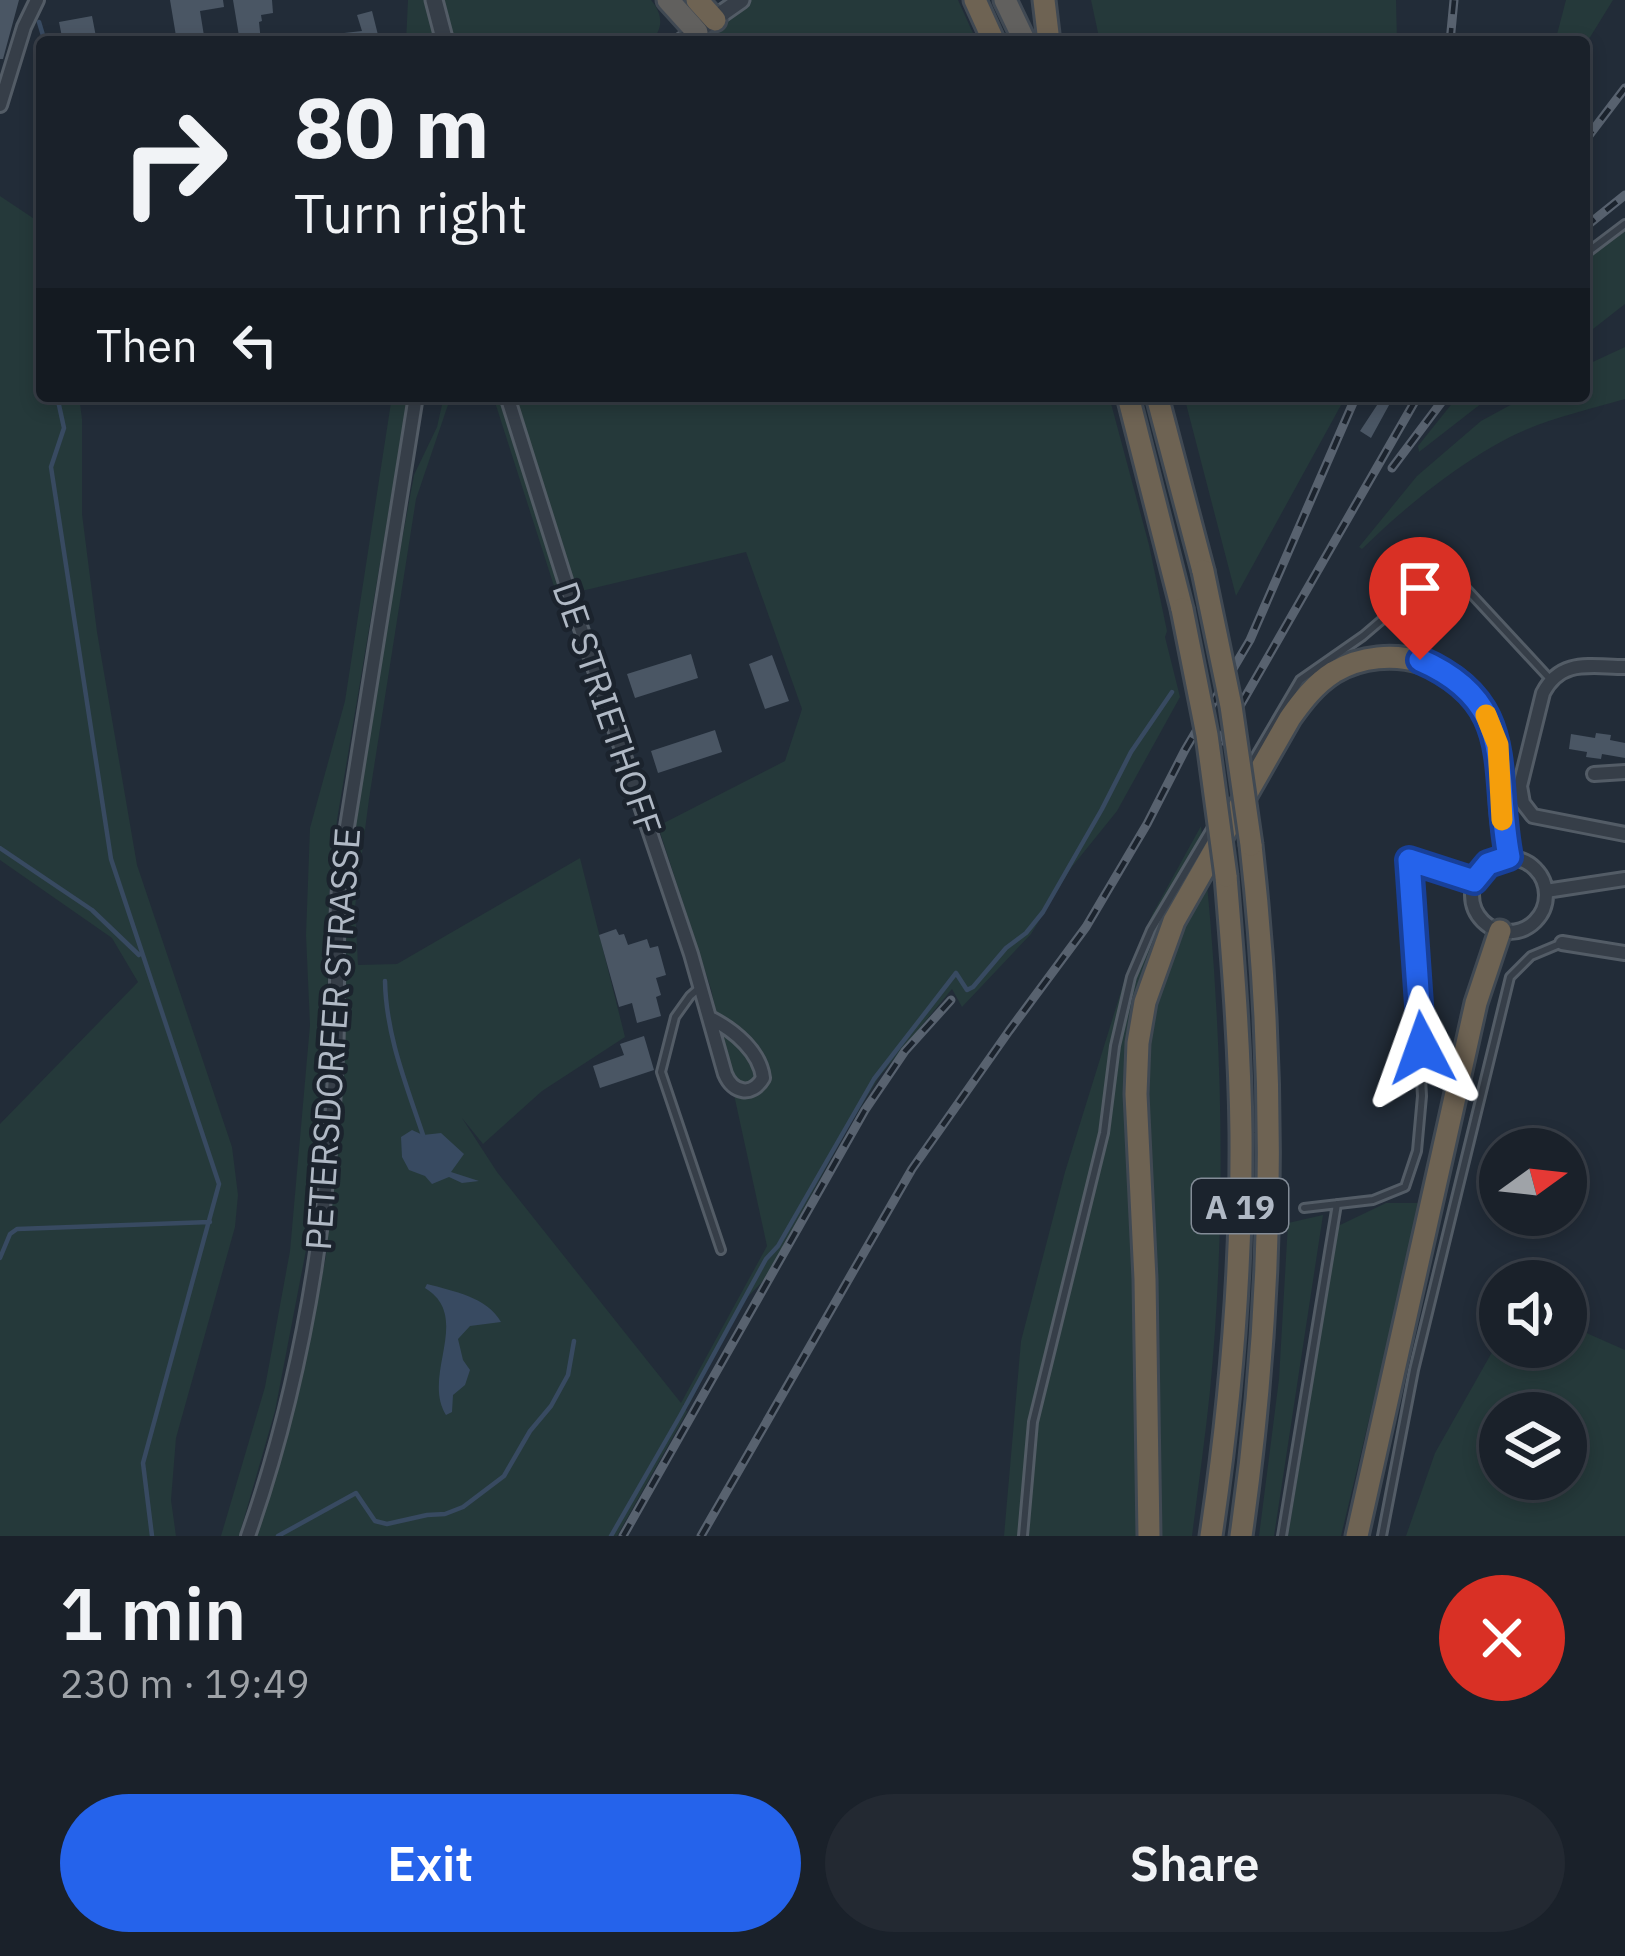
<!DOCTYPE html>
<html lang="en">
<head>
<meta charset="utf-8">
<style>
  :root { --surface:#1a212a; --page:#232932; --text:#f1f3f6; --muted:#9fa3a8; --line:#383e47; --accent:#2563eb }
  body { margin:0; font-family:"IBM Plex Sans",sans-serif; background:var(--page); color:var(--text); height:100vh; display:flex; flex-direction:column; font-size:45px; white-space:nowrap }
  * { box-sizing:border-box; margin:0 }
  p { font-size:39px; color:var(--muted) }
  .icon { flex:none; width:66px; height:66px; fill:none; stroke:currentColor; stroke-width:2; stroke-linecap:round; stroke-linejoin:round }
  .map { position:relative; height:1536px; overflow:hidden }
  .side { display:flex; flex-direction:column; background:var(--surface); flex:1 }
  .side>* { flex:none }
  .hud { position:absolute; left:36px; top:36px; width:1554px; height:366px; border-radius:12px; box-shadow:0 6px 18px #0003,0 0 0 3px var(--line); background:#1a212a; color:var(--text); overflow:hidden }
  .needle { width:78px; rotate:75deg }
  .fabs { position:absolute; left:1479px; top:1128px; display:grid; gap:24px }
  .fabs a { display:grid; place-items:center; width:108px; height:108px; border-radius:50%; background:var(--surface); box-shadow:0 6px 18px #0003,0 0 0 3px var(--line); font-size:60px }
  .pin { position:absolute; display:grid; place-items:center; width:102px; height:102px; color:#fff; margin:-123px -51px; border-radius:50% 50% 50% 0; rotate:-45deg; box-shadow:0 0 12px #0007 }
  .pin .icon { rotate:45deg }
  .me { position:absolute; width:132px; margin:-66px; rotate:356deg; stroke-linejoin:round; filter:drop-shadow(0 0 9px #0008) }
  .turn { display:flex; align-items:center; gap:42px; height:252px; padding:0 60px; font-size:54px }
  .turn .icon { width:156px; height:156px; stroke-width:2.5 }
  .turn b { display:block; font-size:84px; line-height:102px }
  .then { display:flex; align-items:center; height:114px; padding:0 60px; background:#0003; gap:24px; font-size:45px }
  .round { display:grid; place-items:center; flex:none; width:126px; height:126px; border-radius:63px; background:var(--page) }
  .headline { display:flex; align-items:center; justify-content:space-between; height:204px; padding:0 60px }
  h1 { font-size:72px; font-weight:600; line-height:90px }
  .cta { display:flex; gap:24px; margin-top:auto; padding:24px 60px }
  .cta a { flex:1; height:138px; border-radius:72px; background:var(--accent); color:#fff; font-size:48px; font-weight:600; line-height:138px; text-align:center }
  .cta a+a { background:var(--page); color:var(--text) }
  .map>svg:first-child { display:block }
  .green { fill:#25393a; fill-rule:evenodd }
  .water { fill:#384a61 }
  .lines { fill:none; stroke-linecap:round; stroke-linejoin:round }
  .stream { stroke:#384a61; stroke-width:4.5 }
  .building { fill:#4a5664 }
  .service-casing { stroke:#535c66; stroke-width:12 }
  .minor-casing { stroke:#535c66; stroke-width:18 }
  .tertiary-casing { stroke:#535c66; stroke-width:21 }
  .trunk-casing { stroke:#404953; stroke-width:27 }
  .motorway-casing { stroke:#404953; stroke-width:27 }
  .service { stroke:#363e48; stroke-width:6 }
  .minor { stroke:#363e48; stroke-width:12 }
  .tertiary { stroke:#363e48; stroke-width:15 }
  .trunk { stroke:#61605e; stroke-width:21 }
  .motorway { stroke:#6e6353; stroke-width:21 }
  .rail-casing { stroke:#58626f; stroke-width:9 }
  .rail { stroke:#1b232d; stroke-width:4.5; stroke-dasharray:14; stroke-linecap:butt }
  .motorway-bridge-casing { stroke:#404953; stroke-width:27; stroke-linecap:butt }
  .motorway-bridge { stroke:#6e6353; stroke-width:21 }
  .route-casing { stroke:#184099; stroke-width:30 }
  .route { stroke:#2563eb; stroke-width:21 }
  .slow { stroke:#f59e0b; stroke-width:21 }
  .labels { text-anchor:middle; dominant-baseline:central; stroke-width:9; stroke-linejoin:round; paint-order:stroke }
  .shield { fill:#1b232d; stroke:#838c97; stroke-width:3 }
  .shield-label { font-size:33px; font-weight:bold; fill:#b0b9c5 }
  .street-label { font-size:36px; fill:#b0b9c5; stroke:#1b232d }
</style>
</head>
<body>
<div class="map">
<svg width="1625" height="1536" viewBox="0 0 1625 1536">
  <rect width="100%" height="100%" fill="#222c38"/>
  <!-- green -->
  <path class="green" d="M408,0H424L438,42H406Z
    M434,0H651C663,14 664,29 650,42H445Z
    M751,0H958L977,42H699Z
    M1091,0H1396L1397,42H1100Z
    M1566,0H1613L1584,47V42H1555Z
    M0,196L42,224V396H79L82,419V514L97,632L137,865L232,1147L238,1195L235,1227L176,1438L171,1500L176,1536H0V1124L138,982L112,938L0,860Z
    M1625,224V304L1584,336V255Z
    M1625,347V399C1587,410 1546,419 1510,437C1456,465 1405,507 1362,549L1359,547L1417,476L1481,421L1527,396H1584V366Z
    M392,396H408L337,820L329,897L327,1043L320,1148L311,1224L275,1411L239,1536H221L265,1387L290,1251L310,1025L306,935L310,828L345,701Z
    M444,396H451L416,499L369,799L355,907L358,965L397,964L580,858L625,1037L542,1091L483,1144L462,1118L497,1172L681,1403L767,1246L711,989L658,826L785,761L802,709L746,552L573,593L511,396H1109L1149,545L1167,631L1165,637L1180,697L1117,811L1071,868L1031,934L962,1007L952,989L879,1077L849,1126L765,1279L741,1304L689,1405L683,1404L687,1412L617,1536H255L305,1363L326,1256L343,1086L344,926L353,839L392,594L414,475L437,427Z
    M493,396H502L567,602L561,608Z
    M1184,396H1346L1236,596Z
    M1458,396H1491L1419,452L1418,446Z
    M1201,826C1222,1013 1228,1203 1210,1391C1205,1439 1198,1488 1192,1536H1004L1021,1341L1065,1172L1127,972L1153,913Z
    M1386,1203H1421L1341,1536H1288L1338,1226Z
    M1323,1215L1274,1536H1259L1279,1379L1288,1223Z
    M1566,1324L1625,1350V1536H1406L1435,1453L1500,1338V1347H1566ZM1500,1413H1566V1479H1500Z"/>
  <!-- water -->
  <path class="water" d="M412,1130L423,1135L441,1133L464,1154L451,1172L479,1181L462,1183L449,1177L432,1184L425,1176L409,1170L402,1157L401,1137Z
    M427,1284C453,1291 487,1297 501,1322L470,1326L458,1339L463,1360L470,1370L465,1385L453,1395L452,1412L446,1415C421,1375 473,1317 425,1288Z"/>
  <g class="lines">
    <!-- stream -->
    <path class="stream" d="M39,22L45,42
      M42,313L40,319L42,329
      M57,396L64,428L51,467L111,859L219,1184L143,1463L152,1536
      M0,848L92,910L139,955
      M385,981C386,1035 406,1084 423,1135
      M0,1258L10,1234L17,1229L210,1222
      M278,1536L356,1493L375,1521L387,1524L427,1515L445,1514L463,1507L504,1476L530,1431L551,1406L568,1375L574,1341
      M611,1536L680,1416L766,1259L778,1246L874,1079L956,973L967,990L973,987L1006,948L1026,933L1043,912L1102,809L1131,752L1172,692"/>
  </g>
  <!-- building -->
  <path class="building" d="M0,0H19L3,59H0Z
    M170,0H223L224,7L200,11L205,42H177Z
    M233,0H272L273,13L261,15L262,21L259,22L261,42H240Z
    M372,11L379,39L374,42H335V34L362,31L357,15Z
    M92,16L97,42H63L59,22Z
    M1383,396H1394L1371,438L1360,431Z
    M691,654L698,678L635,698L627,674Z
    M772,655L789,701L765,709L749,664Z
    M715,730L722,752L658,773L651,751Z
    M1596,733L1611,735L1610,740L1625,743V758L1602,754L1601,759L1586,757L1587,752L1569,749L1571,734L1595,738Z
    M616,929L619,935L624,934L628,945L647,939L650,948L658,946L666,975L656,978L661,995L656,997L661,1016L637,1023L632,1003L619,1007L599,935Z
    M644,1036L654,1070L600,1088L593,1066L624,1055L620,1044Z"/>
  <g class="lines">
    <defs>
      <path id="service" d="M1584,255L1625,224
        M1249,767L1300,680L1363,636L1431,578L1446,577L1462,584L1550,679
        M698,989L690,996L675,1017L661,1072L721,1250
        M1304,1208L1373,1200L1405,1187L1417,1151L1422,1096L1409,860L1474,881
        M1023,1536L1033,1422L1104,1133L1115,1046L1131,977L1151,930L1211,829
        M1282,1536L1337,1204
        M1382,1536L1414,1370L1510,977L1531,956L1562,943"/>
      <path id="minor" d="M0,105L24,27L37,0
        M507,396L570,596L691,954L725,1074C733,1093 752,1097 763,1078C760,1052 735,1031 712,1019
        M1625,667C1591,667 1561,658 1543,693L1520,786L1523,803L1533,816L1625,834
        M1594,774L1625,772
        M1472 895a37 37 0 1 1 74 0a37 37 0 1 1-74 0Z
        M1546,891L1625,879
        M1562,943L1625,953
        M248,1536C302,1383 328,1219 336,1057C339,993 334,929 341,864L416,396"/>
      <path id="tertiary" d="M434,0L445,42
        M681,42L741,0"/>
      <path id="trunk" d="M668,0L697,32
        M1005,0L1025,42"/>
      <path id="motorway" d="M697,0L715,20
        M975,0L994,42
        M1044,0L1049,42
        M1128,396L1182,609
        M1157,396L1203,571
        M1149,1536L1145,1279L1136,1094L1138,1043L1145,1002L1174,921L1290,718C1302,701 1315,684 1334,672C1389,640 1464,662 1489,721C1502,749 1499,782 1502,812C1503,827 1506,842 1509,857
        M1211,1536C1231,1402 1242,1268 1241,1133C1240,1047 1233,961 1226,876
        M1241,1536C1274,1306 1277,1076 1251,845
        M1357,1536L1476,1003L1500,931"/>
    </defs>
    <!-- service casing -->
    <use href="#service" class="service-casing"/>
    <!-- minor casing -->
    <use href="#minor" class="minor-casing"/>
    <!-- tertiary casing -->
    <use href="#tertiary" class="tertiary-casing"/>
    <!-- trunk casing -->
    <use href="#trunk" class="trunk-casing"/>
    <!-- motorway casing -->
    <use href="#motorway" class="motorway-casing"/>
    <!-- service -->
    <use href="#service" class="service"/>
    <!-- minor -->
    <use href="#minor" class="minor"/>
    <!-- tertiary -->
    <use href="#tertiary" class="tertiary"/>
    <!-- trunk -->
    <use href="#trunk" class="trunk"/>
    <!-- motorway -->
    <use href="#motorway" class="motorway"/>
    <defs>
      <path id="rail" d="M1450,42L1454,0
        M1584,142L1625,88
        M1584,228L1625,195
        M1392,468L1446,396
        M1213,753L1418,396
        M623,1536L865,1110L905,1051L951,1000
        M701,1536L912,1169L1009,1031L1086,927L1147,824L1185,750L1250,640L1356,396"/>
    </defs>
    <!-- rail casing -->
    <use href="#rail" class="rail-casing"/>
    <!-- rail -->
    <use href="#rail" class="rail"/>
    <defs>
      <path id="motorway-bridge" d="M1203,571L1231,706L1251,845
        M1182,609L1207,735L1226,876"/>
    </defs>
    <!-- motorway-bridge casing -->
    <use href="#motorway-bridge" class="motorway-bridge-casing"/>
    <!-- motorway-bridge -->
    <use href="#motorway-bridge" class="motorway-bridge"/>
  </g>
  <g class="lines">
    <defs>
      <path id="route" d="M1420,660C1519,703 1492,769 1509,857L1488,864L1474,881L1409,860L1422,1048"/>
    </defs>
    <!-- route casing -->
    <use href="#route" class="route-casing"/>
    <!-- route -->
    <use href="#route" class="route"/>
    <!-- slow -->
    <path class="slow" d="M1486,715L1498,745L1502,820"/>
  </g>
  <g class="labels">
    <!-- shield labels -->
    <rect class="shield" x="1192" y="1179" width="96" height="54" rx="9"/>
    <g class="shield-label">
      <text x="1240" y="1206">A 19</text>
    </g>
    <!-- street labels -->
    <g class="street-label">
      <text transform="translate(608 708) rotate(71)">DE STRIETHOFF</text>
      <text transform="translate(332 1039) rotate(-86)">PETERSDORFER STRASSE</text>
    </g>
  </g>
</svg>
<div class="fabs">
<a><svg class="needle" viewBox="-14 -14 28 28"><path d="M0-13l5 13h-10z" fill="#e53935"/><path d="M0 13l5-13h-10z" fill="#9fa3a8"/></svg></a>
<a><svg class="icon" aria-label="sound" viewBox="0 0 24 24"><path d="M4 9h4l5-4v14l-5-4H4zM17 9q2 3 0 6"/></svg></a>
<a><svg class="icon" aria-label="layers" viewBox="0 0 24 24"><path d="M12 4l9 5-9 5-9-5zM3 14l9 5 9-5"/></svg></a>
</div>
<div class="pin" style="left:1420px;top:660px;background:#d93025"><svg class="icon" aria-label="arrive" viewBox="0 0 24 24"><path d="M6 21V4h12l-3 4 3 4H6"/></svg></div>
<svg class="me" style="left:1422px;top:1048px" viewBox="-20 -20 40 40"><path d="M0-17L14 15 0 8-14 15z" fill="#2563eb" stroke="#fff" stroke-width="4"/></svg>
<div class="hud">
<div class="turn"><svg class="icon" aria-label="right" viewBox="0 0 24 24"><path d="M7 20v-9h11M14 6l5 5-5 5"/></svg><div><b>80 m</b>Turn right</div></div>
<div class="then">Then<svg class="icon" aria-label="left" viewBox="0 0 24 24"><path d="M17 20v-9H6M10 6l-5 5 5 5"/></svg></div>
</div>
</div>
<section class="side">
<div class="headline"><div><h1>1 min</h1><p>230 m · 19:49</p></div><a class="round" style="background:#d93025;color:#fff"><svg class="icon" aria-label="close" viewBox="0 0 24 24"><path d="M6 6l12 12M18 6L6 18"/></svg></a></div>
<div class="cta"><a>Exit</a><a>Share</a></div>
</section>
</body>
</html>
